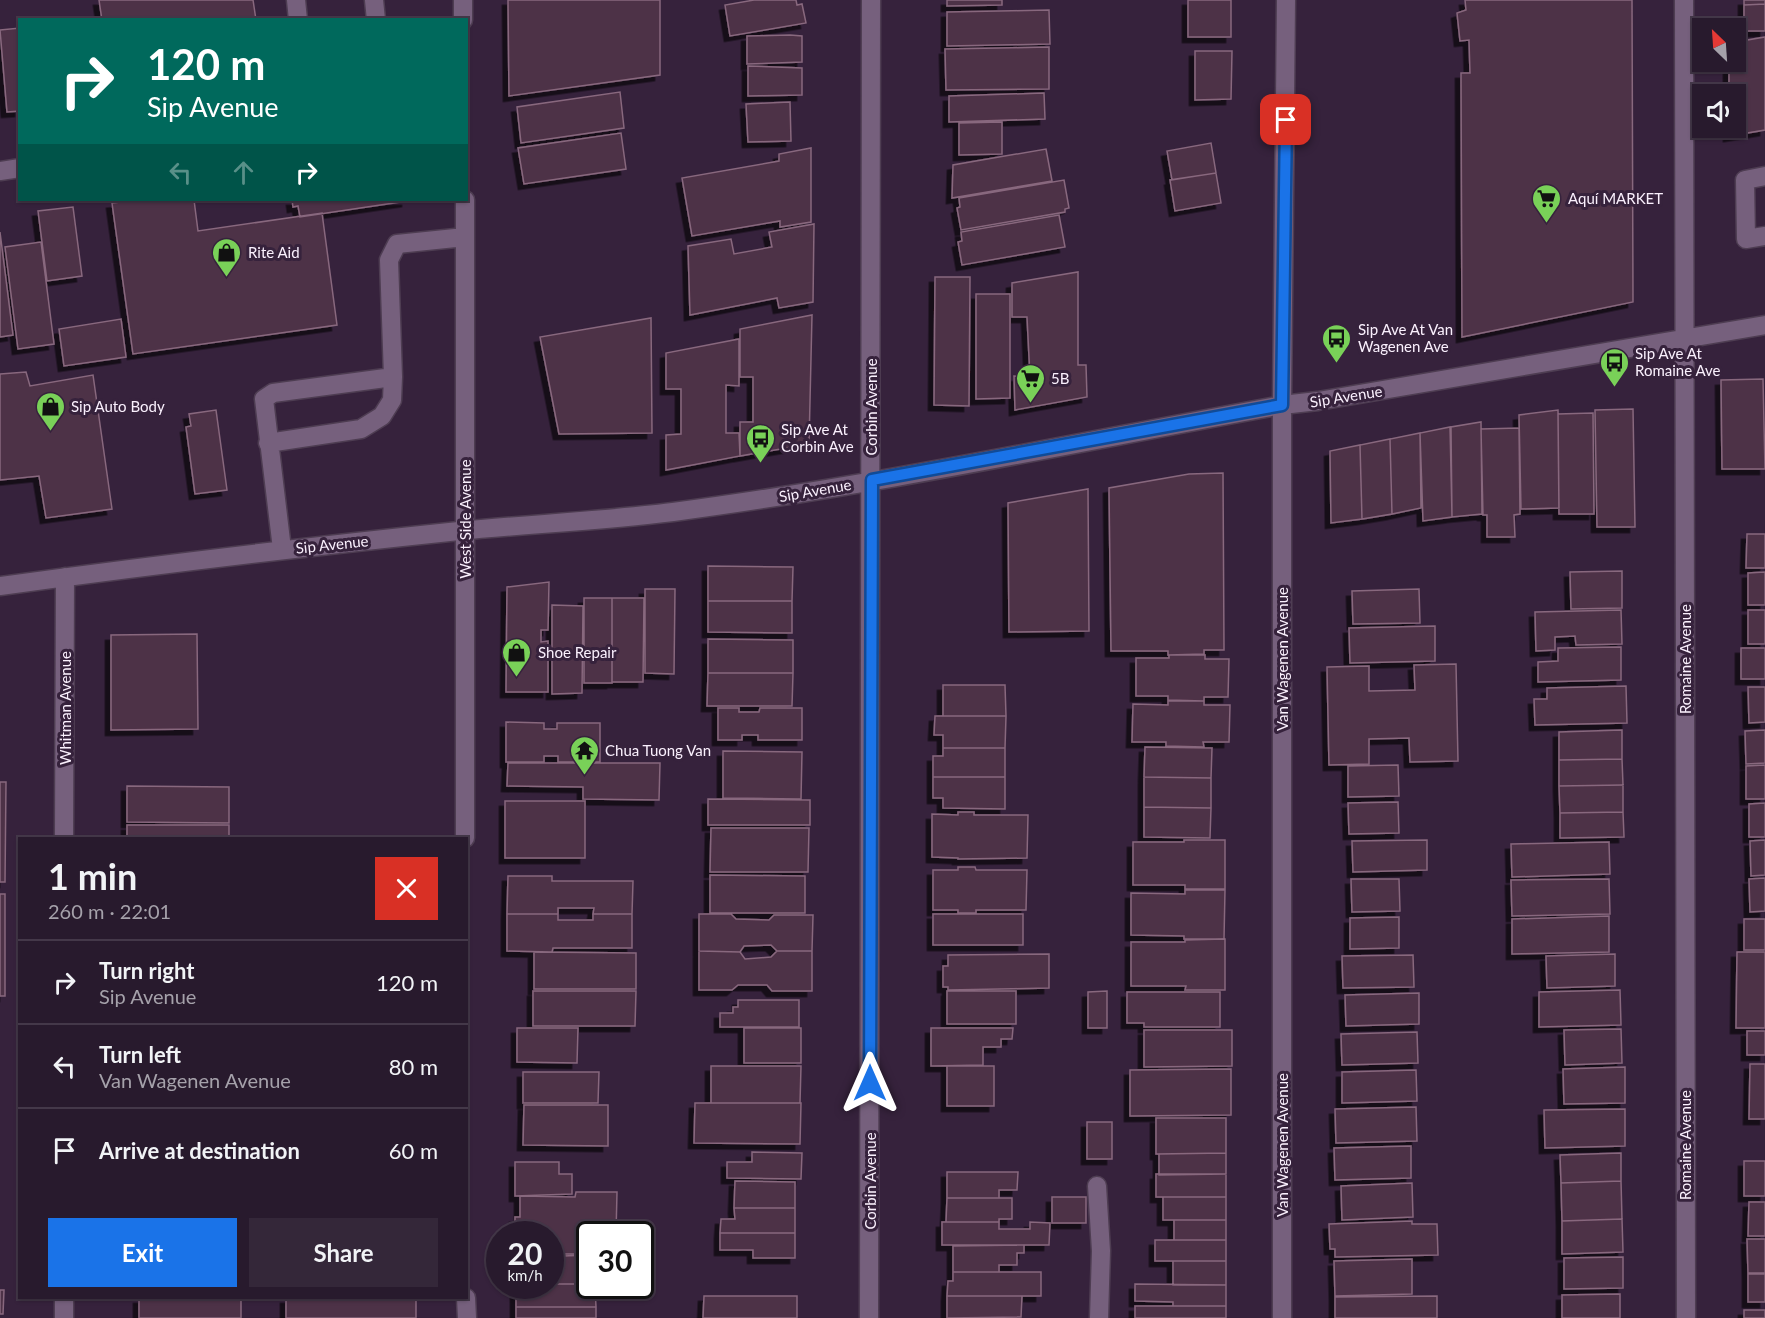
<!DOCTYPE html>
<html lang="en">
<head>
<meta charset="utf-8">
<style>
  :root { --surface:#281a2d; --page:#342739; --text:#f1f3f6; --muted:#a5a1aa; --line:#443849; --accent:#1a73e8 }
  body { margin:0; font-family:Lato,sans-serif; background:var(--page); color:var(--text); height:100vh; display:flex; flex-direction:column; font-size:22px; white-space:nowrap }
  * { box-sizing:border-box; margin:0 }
  p { font-size:20px; color:var(--muted) }
  .icon { flex:none; width:33px; height:33px; fill:none; stroke:currentColor; stroke-width:2; stroke-linecap:round; stroke-linejoin:round }
  .map { position:relative; flex:1; overflow:hidden }
  .panel { position:absolute; left:18px; top:837px; width:450px; height:462px; display:flex; flex-direction:column; background:var(--surface); border-radius:0px; box-shadow:0 2px 4px #0004,0 0 0 2px var(--line) }
  .panel>* { flex:none }
  .hud { position:absolute; left:18px; top:18px; width:450px; height:183px; border-radius:0px; box-shadow:0 2px 4px #0004,0 0 0 2px var(--line); background:#00695c; color:#fff; overflow:hidden }
  .needle { width:39px; rotate:335deg }
  .fabs { position:absolute; left:1692px; top:18px; display:grid; gap:12px }
  .fabs a { display:grid; place-items:center; width:54px; height:54px; border-radius:0px; background:var(--surface); box-shadow:0 2px 4px #0004,0 0 0 2px var(--line); font-size:30px }
  .speed { position:absolute; left:486px; top:1221px; display:flex; gap:12px; font-size:30px; font-weight:700; text-align:center }
  .speed>* { display:grid; place-content:center; width:78px; height:78px; border-radius:50%; background:var(--surface); box-shadow:0 2px 4px #0004,0 0 0 2px var(--line); line-height:1 }
  .speed small { font-size:15px; font-weight:400 }
  .speed .limit { border:3px solid #111; border-radius:9px; background:#fff; color:#111 }
  .pin { position:absolute; display:grid; place-items:center; width:51px; height:51px; color:#fff; margin:-26px; border-radius:12px; box-shadow:0 3px 9px #0006 }
  .me { position:absolute; width:66px; margin:-33px; rotate:0deg; stroke-linejoin:round; filter:drop-shadow(0 0 4px #0008) }
  .turn { display:flex; align-items:center; gap:21px; height:126px; padding:0 30px; font-size:27px }
  .turn .icon { width:78px; height:78px; stroke-width:2.5 }
  .turn b { display:block; font-size:42px; line-height:51px }
  .lanes { display:flex; align-items:center; height:57px; padding:0 30px; background:#0003; justify-content:center; gap:30px; direction:ltr }
  .lanes .off { opacity:.35 }
  .round { display:grid; place-items:center; flex:none; width:63px; height:63px; border-radius:0px; background:var(--page) }
  .headline { display:flex; align-items:center; justify-content:space-between; height:102px; padding:0 30px }
  h1 { font-size:36px; font-weight:700; line-height:45px }
  .primary-button { display:flex; gap:12px; margin-top:auto; padding:12px 30px }
  .primary-button a { flex:1; height:69px; border-radius:0px; background:var(--accent); color:#fff; font-size:24px; font-weight:700; line-height:69px; text-align:center }
  .primary-button a+a { background:var(--page); color:var(--text) }
  ul { padding:0; list-style:none }
  li { display:flex; align-items:center; gap:18px; height:84px; padding:0 30px; border-top:2px solid var(--line) }
  li div { flex:1 }
  li b { display:block; font-size:22px }
  li em { font-style:normal }
  .map>svg:first-child { display:block }
  .building { fill:#4e3146; stroke:#88687e; stroke-width:1.5; filter:url(#shadow) }
  .lines { fill:none; stroke-linecap:round; stroke-linejoin:round }
  .minor-casing { stroke:#4e3d52; stroke-width:21 }
  .minor { stroke:#76607d; stroke-width:18 }
  .route-casing { stroke:#114b97; stroke-width:15 }
  .route { stroke:#1a73e8; stroke-width:10 }
  .labels { text-anchor:middle; dominant-baseline:central; stroke-width:6; stroke-linejoin:round; paint-order:stroke }
  .poi-label { font-size:15px; fill:#faf0fd; stroke:#36223c; text-anchor:start }
  .street-label { font-size:15px; fill:#faf0fd; stroke:#36223c }
</style>
</head>
<body>
<div class="map">
<svg width="1765" height="1318" viewBox="0 0 1765 1318">
  <defs>
    <filter id="shadow"><feDropShadow dx="-5.5" dy="5.5" stdDeviation="0" flood-color="#0009"/></filter>
  </defs>
  <rect width="100%" height="100%" fill="#36223c"/>
  <!-- building -->
  <path class="building" d="M99,0H253L256,20H102Z
    M508,0H660V75L509,96Z
    M754,0H796L797,5L802,4L806,23L730,36L725,5Z
    M947,0H1002V5L947,6Z
    M1188,0H1231V37H1188Z
    M1465,0H1632L1633,302L1462,337L1461,73H1470L1469,40L1460,41L1457,13L1466,10Z
    M1744,0H1765V4L1744,5Z
    M1765,4V31H1744V5Z
    M1049,10L1050,44L947,46V12Z
    M20,28V111L7,112L0,30Z
    M790,35L802,36V62L747,64V36Z
    M1765,37V130L1729,136V128H1736V94H1729V62H1736V42Z
    M1049,47V89L946,90L945,49Z
    M1195,51H1232L1231,99L1195,100Z
    M748,66L802,68V95L748,96Z
    M620,92L624,128L521,143L517,107Z
    M1044,93L1045,119L949,122V96Z
    M790,102L791,141L748,142L746,104Z
    M1002,122V154L959,155V123Z
    M621,133L626,169L524,184L518,148Z
    M1211,143L1216,173L1172,180L1167,151Z
    M811,148V222L780,227V221L692,236L682,178L779,161V154Z
    M1046,149L1052,181L952,198L953,165Z
    M1216,173L1221,203L1175,211L1170,180Z
    M1064,180L1069,208L1065,209V212L961,230L957,208L960,207L959,198Z
    M139,200H194L198,231L322,213L337,325L133,354L112,203Z
    M292,200H407V201L300,217L298,206L293,207Z
    M73,207L82,276L47,281L38,211Z
    M1059,215L1065,247L962,265L958,242L962,241L961,232Z
    M814,224L813,302L779,308L777,298L690,315L688,246L731,239L734,254L772,247L769,232Z
    M0,232L13,335L0,337Z
    M41,242L54,344L18,349L5,247Z
    M1078,272V365H1086L1087,397L1015,410L1014,376L1030,377L1027,317H1012V283Z
    M935,277H970L969,406L934,405Z
    M976,294H1010V398L976,399Z
    M812,315L809,444L740,456V422H753V377H740V329Z
    M651,318L652,433L559,434L540,337Z
    M121,319L126,357L64,366L59,329Z
    M739,339V386L726,385V433H739L740,456L666,470V435L681,434V389H666V353Z
    M26,372L30,386L93,375L112,509L46,518L39,476L0,480V374Z
    M1763,379L1765,469H1722L1721,380Z
    M1633,409L1635,527H1597L1595,410Z
    M216,410L227,490L195,494L186,427L191,426L189,414Z
    M1558,410L1559,508L1521,509L1519,415Z
    M1593,413L1594,514H1559L1558,414Z
    M1481,422L1482,514L1452,517L1451,427Z
    M1450,427L1452,517L1423,521L1420,433Z
    M1519,428L1520,514L1514,515L1515,537H1487V515H1483L1481,429Z
    M1420,433L1421,508L1392,514L1390,439Z
    M1390,439L1392,514L1362,519L1360,445Z
    M1360,445L1362,519L1331,523L1330,451Z
    M1223,473L1224,650H1204V654L1168,655V651H1111L1109,488L1189,474Z
    M1088,489L1089,631L1009,632L1008,503Z
    M1747,534H1765V568H1746Z
    M708,566L793,567L792,601H708Z
    M1622,571V608L1571,609L1570,572Z
    M1765,572V605H1748V573Z
    M549,582L548,630H541V642L548,641V692H506L507,587Z
    M645,589H675L674,674L645,673Z
    M1419,589L1420,623L1353,624L1352,591Z
    M584,598H612V683H584Z
    M612,598H644L643,682H612Z
    M708,601H792V633L708,632Z
    M552,605L583,606L582,693L552,694Z
    M1621,610L1622,644L1576,645L1575,636L1555,637V650L1536,651L1535,612Z
    M1748,610H1765V644H1748Z
    M1435,626V661L1350,663L1349,628Z
    M197,634L198,729L111,730V635Z
    M708,639L793,640V673H708Z
    M1621,647V680L1538,682V662L1558,661V648Z
    M1741,648H1765V679H1741Z
    M1169,655H1205V659H1229L1228,697H1204V701L1168,700V696H1136V658H1169Z
    M1456,664L1458,761L1410,762L1409,738L1369,739V764L1329,765L1327,667L1369,666V691L1415,690L1414,665Z
    M708,673H793L792,706H707Z
    M943,685H1005L1006,716H943Z
    M1626,686L1627,723L1535,725L1534,699H1547V688Z
    M1748,687H1765V722L1749,723Z
    M1168,701H1204V705H1230L1229,742H1203L1204,747L1166,746V742H1132L1133,704L1168,705Z
    M718,708H739V712H759L760,708H802V740H758V735H742V740H718Z
    M935,716H1006L1005,748H943V735H934Z
    M506,722L544,723V729H557V723H600V762H558V756H544V762H506Z
    M1622,730V759L1559,760V732Z
    M1765,730V763L1746,764L1745,731Z
    M1145,747L1212,748L1211,778L1144,777Z
    M943,748H1005V777H933V756H943Z
    M723,751L802,752L801,799L723,798Z
    M1622,759L1623,785L1559,786V760Z
    M508,763H660L659,800L583,799V787L507,786Z
    M1398,765L1399,796L1348,797V766Z
    M1765,765V799H1746V766Z
    M933,777H1005V809L943,808V798H933Z
    M1144,777L1211,778V808L1144,807Z
    M0,782H6L5,882H0Z
    M1623,785V812L1560,813L1559,786Z
    M127,786L229,787V823L127,822Z
    M708,799L810,800V825H708Z
    M505,801H585V858H505Z
    M1398,802L1399,833L1349,834L1348,803Z
    M1765,803V837H1749V804Z
    M1144,807L1211,808L1210,838L1144,837Z
    M958,812H974V815H1028L1027,858L958,859V858L932,857V814L958,815Z
    M1623,812L1624,837L1560,838V813Z
    M127,825H229V838H127Z
    M711,828H809L808,872H710Z
    M1184,840H1225V889H1185V885H1133V842H1184Z
    M1427,840V870L1353,872L1352,841Z
    M1765,840V875L1751,876L1750,841Z
    M1609,842L1610,874L1512,877L1511,844Z
    M958,867H975L976,870H1027L1026,910H976V913H958V910H933V870H958Z
    M710,875L805,876V913H710Z
    M508,876H552V881H633L632,914H593L594,908H558V914H507Z
    M1765,878V911L1750,912L1749,879Z
    M1351,879H1399L1400,911L1352,912Z
    M1609,879L1610,914L1512,916L1511,880Z
    M1185,890H1225L1224,939H1184V936L1131,935V893L1185,894Z
    M0,894H5V996H0Z
    M507,914H558V920H593V914H632V948H553L552,952L507,951Z
    M699,914H731L736,919L769,920L774,915H813L812,951H777L771,945L744,946L740,952L699,951Z
    M933,914H1023V945H933Z
    M1609,916V952L1512,954V919Z
    M1399,917V948L1350,949V918Z
    M1744,919H1765V950H1744Z
    M1225,939V990H1185L1186,986H1131V942H1185V940Z
    M699,951L740,952L745,959L771,957L777,951H812V991H772L767,985H738L732,990H699Z
    M534,952L636,953V989H534Z
    M1737,952H1765V1028H1736Z
    M1049,954V988L948,990V987H943V966H948V955Z
    M1615,954V986L1547,988L1546,956Z
    M1413,955L1414,987L1343,988L1342,956Z
    M1620,990L1621,1025L1539,1027V992Z
    M533,991H636L635,1026H533Z
    M947,991H1016V1024H947Z
    M1107,991V1028H1088V992Z
    M1127,992H1220V1027H1144V1023H1127Z
    M1419,993V1024L1346,1026L1345,995Z
    M738,1000H799V1027H720V1013H733V1007H738Z
    M517,1028H578L577,1063L517,1062Z
    M744,1028H801V1063H744Z
    M931,1028H1013L1012,1039H1001V1047H983V1065L931,1066Z
    M1621,1029L1622,1063L1565,1065L1564,1030Z
    M1144,1030H1232V1066L1144,1067Z
    M1747,1031H1765V1055H1747Z
    M1417,1032L1418,1063L1342,1065L1341,1034Z
    M1750,1064H1765V1119H1749Z
    M711,1066H801L800,1103H711Z
    M947,1066H994V1106H947Z
    M1625,1067V1103L1564,1104L1563,1069Z
    M1231,1069V1115L1130,1116V1070Z
    M1416,1070L1417,1101L1342,1103V1072Z
    M523,1072H599L598,1103H523Z
    M695,1103H801L800,1144L694,1143Z
    M524,1105H608V1146L523,1145Z
    M1416,1107L1417,1141L1336,1143L1335,1109Z
    M1625,1109V1146L1545,1148L1544,1110Z
    M1156,1118H1226V1153L1156,1154Z
    M1087,1122H1112V1159H1087Z
    M1411,1146V1178L1335,1180L1334,1148Z
    M752,1152L802,1153L801,1179L727,1178V1162H752Z
    M1226,1153V1174L1159,1175V1154Z
    M1621,1153V1181L1561,1183L1560,1155Z
    M1744,1161H1765V1196H1744Z
    M515,1162H559V1174H572V1194L515,1196Z
    M947,1172H1018L1017,1190H999V1198H947Z
    M1156,1174H1226V1197H1156Z
    M735,1181L795,1182V1208H734Z
    M1621,1181L1622,1219L1562,1221L1561,1183Z
    M1412,1183L1413,1217L1342,1220L1341,1186Z
    M576,1192H617L616,1234H590V1254H550V1234H515V1217H520V1196L575,1197Z
    M1052,1197H1086V1223H1052Z
    M1163,1197H1226V1220H1163Z
    M947,1198H1012V1219H999V1222H946Z
    M1749,1202H1765V1236H1748Z
    M734,1208H795V1233H720L721,1219H735Z
    M1622,1219L1623,1252L1562,1254V1221Z
    M1174,1220H1226V1240H1174Z
    M1412,1221V1224H1437L1438,1255L1335,1257V1249H1330L1329,1224Z
    M942,1222H999V1229H1030V1222L1050,1223L1049,1245H942Z
    M720,1233H795V1258H753V1250H720Z
    M1747,1239H1765V1273H1748Z
    M1155,1240H1226V1261H1155Z
    M1024,1245V1253H1017V1265H999V1272H953V1246Z
    M590,1255V1284H550V1256H552V1263H563V1256Z
    M1623,1257V1288L1564,1289V1258Z
    M1412,1259V1294L1335,1296L1334,1261Z
    M1173,1261H1226V1285H1173Z
    M953,1272H1041V1296H947L948,1281H953Z
    M1748,1274H1765V1302H1748Z
    M550,1284H590V1286H595L596,1307H516V1286H550Z
    M1135,1284L1226,1285V1306H1173V1302L1135,1301Z
    M0,1290H4L3,1314H0Z
    M1620,1294V1318H1562V1295Z
    M704,1296H797V1318H703Z
    M947,1296H1022L1021,1317L947,1318Z
    M1437,1296V1318H1335V1297Z
    M139,1298H241V1318H139Z
    M286,1298H416V1318H286Z
    M1135,1306H1226V1318H1135Z
    M516,1307H596V1318H516Z
    M1744,1310H1765V1318H1744Z"/>
  <g class="lines">
    <defs>
      <path id="minor" d="M296,0L298,20
        M374,0L376,20
        M463,0V20
        M1684,0L1686,1318
        M0,171L20,168
        M1765,176L1745,180L1746,239L1765,236
        M465,200V838
        M268,443L361,429L382,416L392,400L393,377
        M282,549L264,399L273,393L393,377L389,260L397,244L465,237
        M0,586C153,565 305,547 459,531C530,524 602,521 673,512C877,485 1079,442 1282,405L1318,401L1765,325
        M64,838L65,577
        M1097,1186L1101,1251L1099,1318
        M466,1298L467,1318
        M64,1318V1298
        M869,1318L871,0
        M1282,1318V405L1286,0"/>
    </defs>
    <!-- minor casing -->
    <use href="#minor" class="minor-casing"/>
    <!-- minor -->
    <use href="#minor" class="minor"/>
  </g>
  <g class="lines">
    <defs>
      <path id="route" d="M870,1083L872,480L1282,405L1286,120"/>
    </defs>
    <!-- route casing -->
    <use href="#route" class="route-casing"/>
    <!-- route -->
    <use href="#route" class="route"/>
  </g>
  <!-- icons -->
  <defs>
    <symbol id="supermarket-pin" viewBox="-11 -11 22 30"><path d="M0 17L-7.5 6A9.5 9.5 0 1 1 7.5 6Z" fill="#79d158" stroke="#36223c"/><path d="M-6-5.5h2.5l.6 2H6L4.5 2H-2.5L-4.4-4H-6ZM-1.5 3.2a1.3 1.3 0 1 0 .1 0ZM3 3.2a1.3 1.3 0 1 0 .1 0Z" fill="#111"/></symbol>
    <symbol id="shop-pin" viewBox="-11 -11 22 30"><path d="M0 17L-7.5 6A9.5 9.5 0 1 1 7.5 6Z" fill="#79d158" stroke="#36223c"/><path d="M-5-2.5h2.3a2.7 3.5 0 0 1 5.4 0H5L5.5 6h-11ZM-1.5-2.5h3a1.5 2.3 0 0 0-3 0Z" fill="#111"/></symbol>
    <symbol id="bus-pin" viewBox="-11 -11 22 30"><path d="M0 17L-7.5 6A9.5 9.5 0 1 1 7.5 6Z" fill="#79d158" stroke="#36223c"/><path d="M-5-6H5V4H4V6H2V4H-2V6H-4V4H-5ZM-3.5-4V0h7V-4ZM-3.5 1.2v1.5H-2V1.2ZM2 1.2v1.5H3.5V1.2Z" fill="#111"/></symbol>
    <symbol id="temple-pin" viewBox="-11 -11 22 30"><path d="M0 17L-7.5 6A9.5 9.5 0 1 1 7.5 6Z" fill="#79d158" stroke="#36223c"/><path d="M0-6L5-2H3V0L6.5 2.5H4V6H1.5V3h-3V6H-4V2.5H-6.5L-3 0V-2H-5Z" fill="#111"/></symbol>
  </defs>
  <g fill-rule="evenodd">
    <use href="#supermarket-pin" x="1530" y="182" width="33" height="45"/>
    <use href="#shop-pin" x="210" y="236" width="33" height="45"/>
    <use href="#bus-pin" x="1320" y="322" width="33" height="45"/>
    <use href="#bus-pin" x="1598" y="346" width="33" height="45"/>
    <use href="#supermarket-pin" x="1014" y="362" width="33" height="45"/>
    <use href="#shop-pin" x="34" y="390" width="33" height="45"/>
    <use href="#bus-pin" x="744" y="422" width="33" height="45"/>
    <use href="#shop-pin" x="500" y="636" width="33" height="45"/>
    <use href="#temple-pin" x="568" y="734" width="33" height="45"/>
  </g>
  <g class="labels">
    <!-- poi labels -->
    <g class="poi-label">
      <text x="1568" y="198">Aquí MARKET</text>
      <text x="248" y="252">Rite Aid</text>
      <text x="1358" y="329">Sip Ave At Van<tspan x="1358" dy="17">Wagenen Ave</tspan></text>
      <text x="1635" y="353">Sip Ave At<tspan x="1635" dy="17">Romaine Ave</tspan></text>
      <text x="1051" y="378">5B</text>
      <text x="71" y="406">Sip Auto Body</text>
      <text x="781" y="429">Sip Ave At<tspan x="781" dy="17">Corbin Ave</tspan></text>
      <text x="538" y="652">Shoe Repair</text>
      <text x="605" y="750">Chua Tuong Van</text>
    </g>
    <!-- street labels -->
    <g class="street-label">
      <text transform="translate(1346 396) rotate(-9)">Sip Avenue</text>
      <text transform="translate(871 407) rotate(-90)">Corbin Avenue</text>
      <text transform="translate(815 490) rotate(-10)">Sip Avenue</text>
      <text transform="translate(465 519) rotate(-90)">West Side Avenue</text>
      <text transform="translate(332 544) rotate(-6)">Sip Avenue</text>
      <text transform="translate(1282 659) rotate(-90)">Van Wagenen Avenue</text>
      <text transform="translate(1685 659) rotate(-90)">Romaine Avenue</text>
      <text transform="translate(65 708) rotate(-90)">Whitman Avenue</text>
      <text transform="translate(1282 1145) rotate(-90)">Van Wagenen Avenue</text>
      <text transform="translate(1685 1145) rotate(-90)">Romaine Avenue</text>
      <text transform="translate(870 1181) rotate(-90)">Corbin Avenue</text>
    </g>
  </g>
</svg>
<div class="fabs">
<a><svg class="needle" viewBox="-14 -14 28 28"><path d="M0-13l5 13h-10z" fill="#e53935"/><path d="M0 13l5-13h-10z" fill="#a5a1aa"/></svg></a>
<a><svg class="icon" aria-label="sound" viewBox="0 0 24 24"><path d="M4 9h4l5-4v14l-5-4H4zM17 9q2 3 0 6"/></svg></a>
</div>
<div class="speed"><div>20<small>km/h</small></div><div class="limit">30</div></div>
<div class="pin" style="left:1286px;top:120px;background:#d93025"><svg class="icon" aria-label="arrive" viewBox="0 0 24 24"><path d="M6 21V4h12l-3 4 3 4H6"/></svg></div>
<svg class="me" style="left:870px;top:1083px" viewBox="-20 -20 40 40"><path d="M0-17L14 15 0 8-14 15z" fill="#1a73e8" stroke="#fff" stroke-width="4"/></svg>
<div class="hud">
<div class="turn"><svg class="icon" aria-label="right" viewBox="0 0 24 24"><path d="M7 20v-9h11M14 6l5 5-5 5"/></svg><div><b>120 m</b>Sip Avenue</div></div>
<div class="lanes"><svg class="icon off" aria-label="left" viewBox="0 0 24 24"><path d="M17 20v-9H6M10 6l-5 5 5 5"/></svg><svg class="icon off" aria-label="ahead" viewBox="0 0 24 24"><path d="M12 20V5M6 11l6-6 6 6"/></svg><svg class="icon" aria-label="right" viewBox="0 0 24 24"><path d="M7 20v-9h11M14 6l5 5-5 5"/></svg></div>
</div>
<section class="panel">
<div class="headline"><div><h1>1 min</h1><p>260 m · 22:01</p></div><a class="round" style="background:#d93025;color:#fff"><svg class="icon" aria-label="close" viewBox="0 0 24 24"><path d="M6 6l12 12M18 6L6 18"/></svg></a></div>
<ul>
<li><svg class="icon" aria-label="right" viewBox="0 0 24 24"><path d="M7 20v-9h11M14 6l5 5-5 5"/></svg><div><b>Turn right</b><p>Sip Avenue</p></div><em>120 m</em></li>
<li><svg class="icon" aria-label="left" viewBox="0 0 24 24"><path d="M17 20v-9H6M10 6l-5 5 5 5"/></svg><div><b>Turn left</b><p>Van Wagenen Avenue</p></div><em>80 m</em></li>
<li><svg class="icon" aria-label="arrive" viewBox="0 0 24 24"><path d="M6 21V4h12l-3 4 3 4H6"/></svg><div><b>Arrive at destination</b></div><em>60 m</em></li>
</ul>
<div class="primary-button"><a>Exit</a><a>Share</a></div>
</section>
</div>
</body>
</html>
